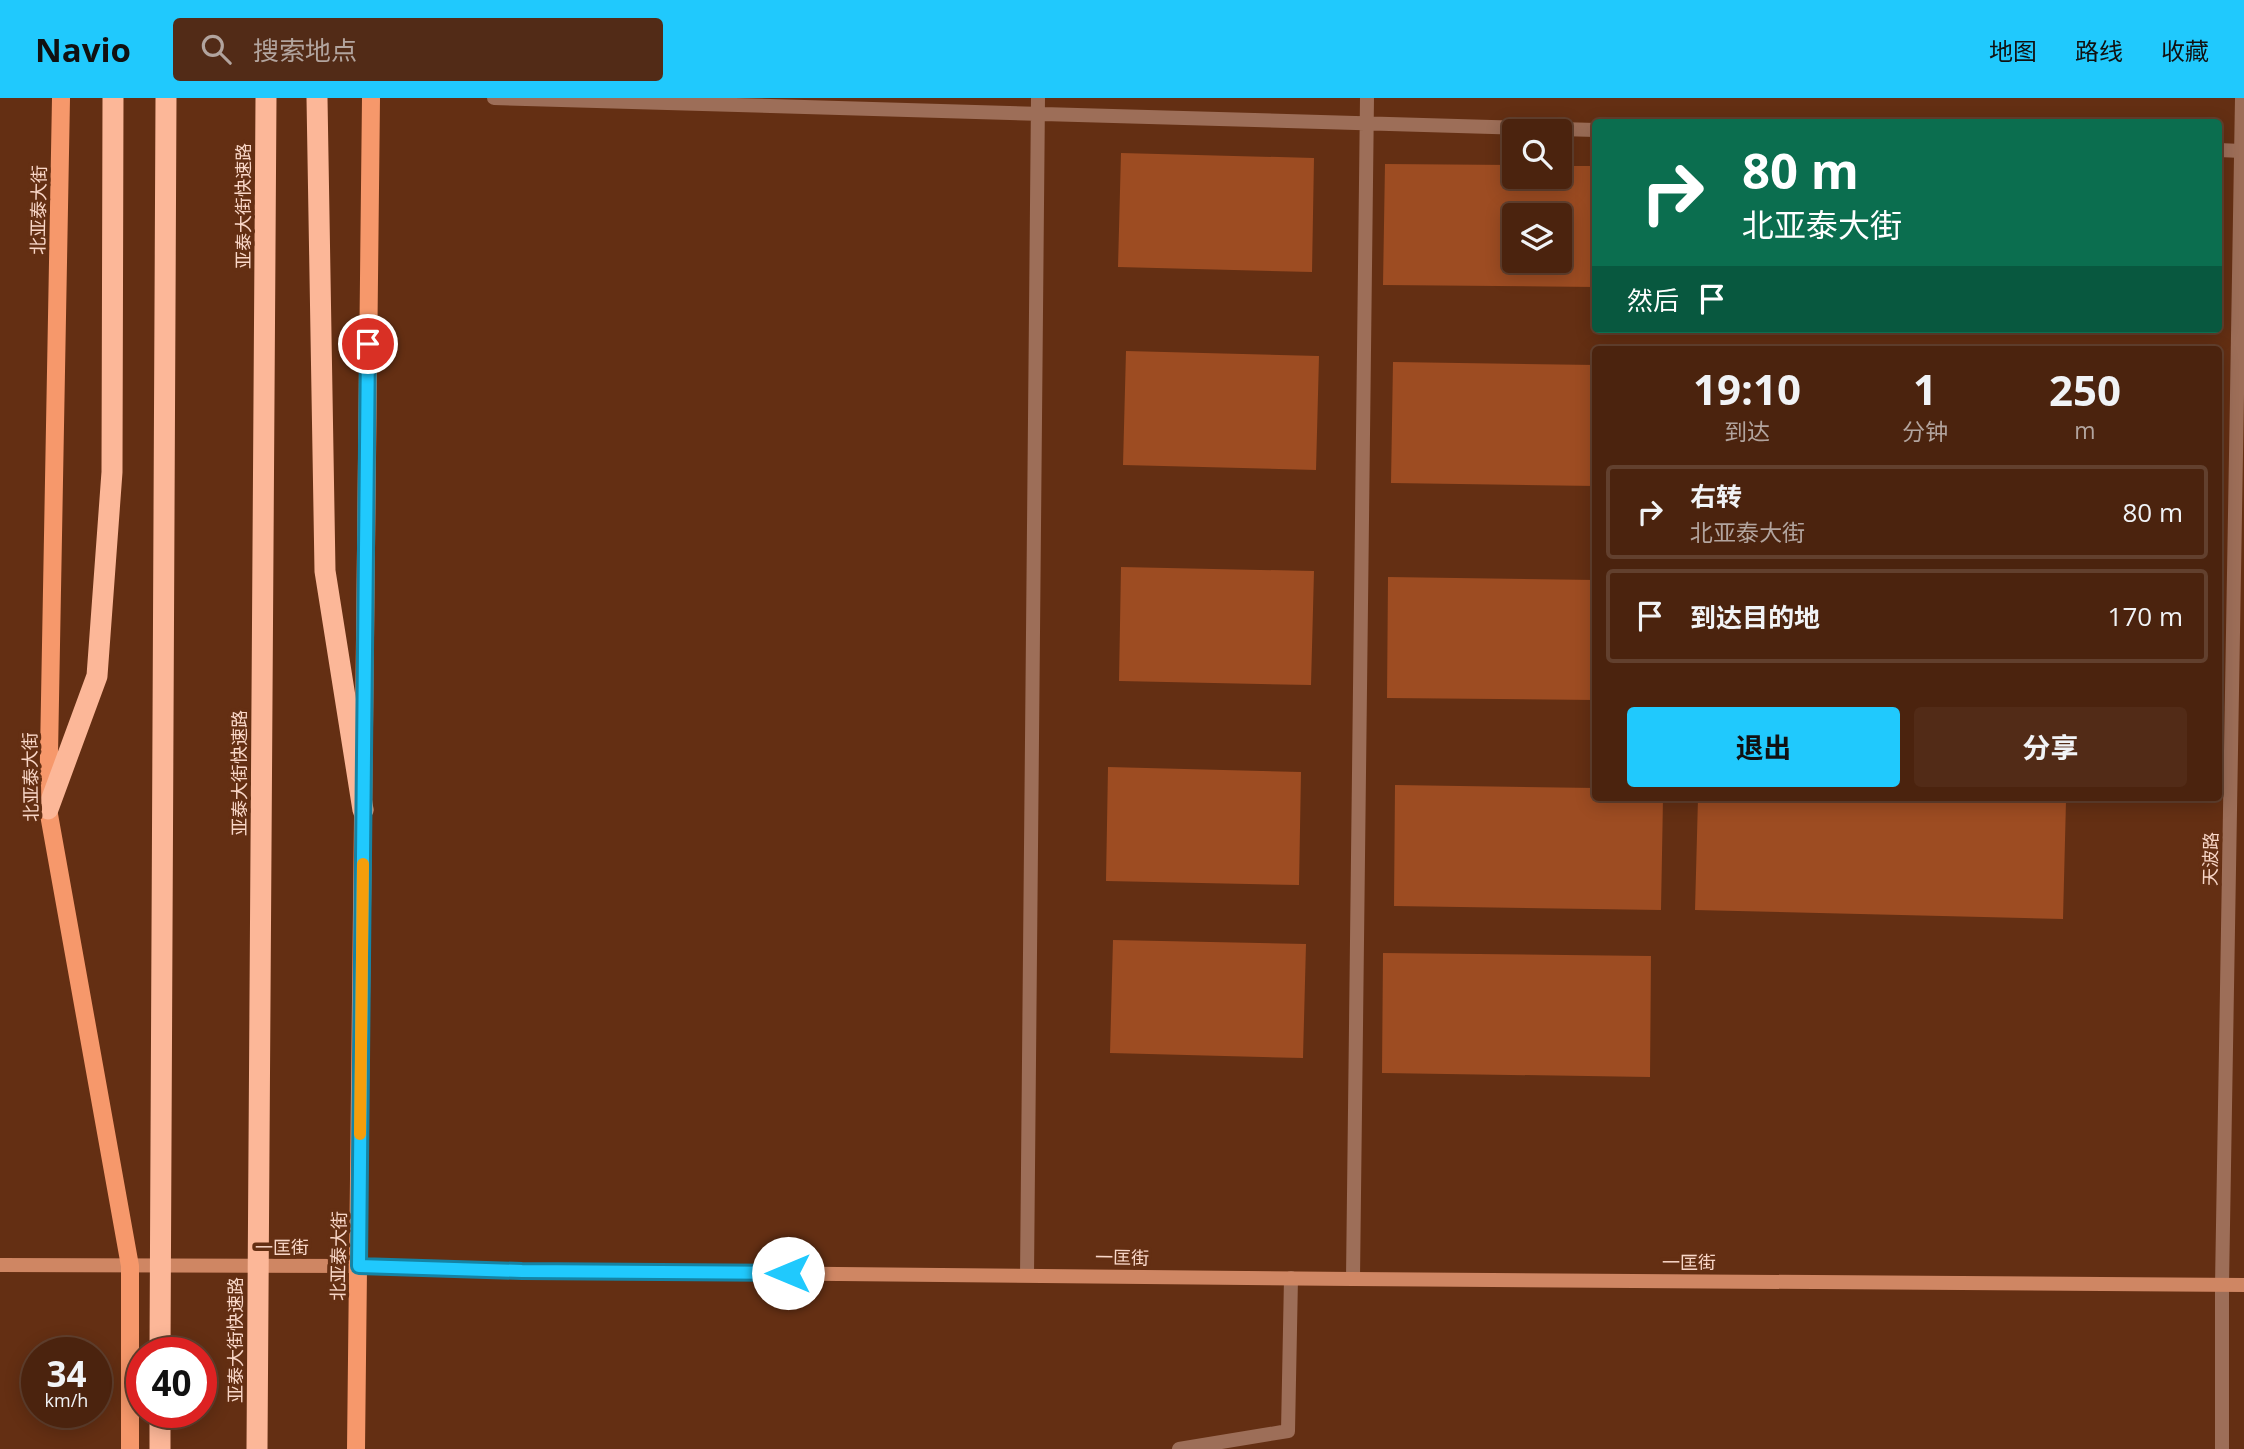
<!DOCTYPE html>
<html lang="zh">
<head>
<meta charset="utf-8">
<style>
  :root { --surface:#4b230e; --page:#522b17; --text:#f1f3f6; --muted:#b2a49e; --line:#62402e; --accent:#20c9fd }
  body { margin:0; font-family:"Open Sans","Noto Sans SC",sans-serif; background:var(--page); color:var(--text); height:100vh; display:flex; flex-direction:column; font-size:26px; white-space:nowrap }
  * { box-sizing:border-box; margin:0 }
  p { font-size:23px; color:var(--muted) }
  .icon { flex:none; width:38px; height:38px; fill:none; stroke:currentColor; stroke-width:2; stroke-linecap:round; stroke-linejoin:round }
  .map { position:relative; flex:1; overflow:hidden }
  .panel { position:absolute; left:1592px; top:248px; width:630px; height:455px; display:flex; flex-direction:column; background:var(--surface); border-radius:7px; box-shadow:0 4px 18px #0003,0 0 0 2px var(--line) }
  .panel>* { flex:none }
  .top-card { position:absolute; left:1592px; top:21px; width:630px; height:214px; border-radius:7px; box-shadow:0 4px 18px #0003,0 0 0 2px var(--line); background:#0b6e4f; color:#fff; overflow:hidden }
  .controls { position:absolute; left:1502px; top:21px; display:grid; gap:14px }
  .controls a { display:grid; place-items:center; width:70px; height:70px; border-radius:7px; background:var(--surface); box-shadow:0 4px 18px #0003,0 0 0 2px var(--line); font-size:35px }
  .speed { position:absolute; left:21px; top:1239px; display:flex; gap:14px; font-size:35px; font-weight:700; text-align:center }
  .speed>* { display:grid; place-content:center; width:91px; height:91px; border-radius:50%; background:var(--surface); box-shadow:0 4px 18px #0003,0 0 0 2px var(--line); line-height:1 }
  .speed small { font-size:18px; font-weight:400 }
  .speed .limit { border:10px solid #d22; background:#fff; color:#111 }
  .pin { position:absolute; display:grid; place-items:center; width:60px; height:60px; color:#fff; margin:-30px; border:4px solid #fff; border-radius:50%; box-shadow:0 2px 7px #0007 }
  .me { position:absolute; width:77px; margin:-38px; rotate:270deg; stroke-linejoin:round; filter:drop-shadow(0 0 5px #0008) }
  .turn { display:flex; align-items:center; gap:24px; height:147px; padding:0 35px; font-size:32px }
  .turn .icon { width:91px; height:91px; stroke-width:2.5 }
  .turn b { display:block; font-size:49px; line-height:60px }
  .then { display:flex; align-items:center; height:66px; padding:0 35px; background:#0003; gap:14px; font-size:26px }
  .eta { display:flex; justify-content:space-evenly; align-items:center; height:119px; text-align:center }
  .eta b { font-size:42px; font-weight:700; line-height:49px }
  .button { display:flex; gap:14px; margin-top:auto; padding:14px 35px }
  .button a { flex:1; height:80px; border-radius:7px; background:var(--accent); color:#111; font-size:28px; font-weight:700; line-height:80px; text-align:center }
  .button a+a { background:var(--page); color:var(--text) }
  ul { padding:0; list-style:none }
  li { display:flex; align-items:center; gap:21px; height:94px; margin:0 14px 10px; padding:0 21px; border:4px solid var(--line); border-radius:7px }
  li div { flex:1 }
  li b { display:block; font-size:26px }
  li em { font-style:normal }
  header { display:flex; align-items:center; gap:42px; box-sizing:border-box; height:98px; padding:0 35px; background:var(--accent); color:#111 }
  header strong { font-size:33px }
  nav { display:flex; gap:38px; margin-inline-start:auto; font-size:24px }
  .search { width:490px; height:63px; background:var(--page); display:flex; align-items:center; gap:18px; box-sizing:border-box; padding:0 24px; border-radius:7px; color:var(--muted); font-size:26px }
  .map>svg:first-child { display:block }
  .building { fill:#9d4c22; fill-rule:evenodd }
  .lines { fill:none; stroke-linecap:round; stroke-linejoin:round }
  .lane { stroke:#9d6e58; stroke-width:14 }
  .street { stroke:#9d6e58; stroke-width:14 }
  .secondary { stroke:#cf8663; stroke-width:14 }
  .primary { stroke:#f6986b; stroke-width:18 }
  .highway { stroke:#fcb798; stroke-width:21 }
  .highway-bridge { stroke:#fcb798; stroke-width:21 }
  .route-casing { stroke:#1583a4; stroke-width:18 }
  .route { stroke:#20c9fd; stroke-width:12 }
  .slow { stroke:#f59e0b; stroke-width:12 }
  .labels { text-anchor:middle; dominant-baseline:central; stroke-width:7; stroke-linejoin:round; paint-order:stroke }
  .street-label { font-size:18px; fill:#f9d7c8; stroke:#642f13 }
</style>
</head>
<body>
<header>
<strong>Navio</strong>
<div class="search"><svg class="icon" aria-label="search" viewBox="0 0 24 24"><circle cx="10" cy="10" r="6"/><path d="M15 15l6 6"/></svg>搜索地点</div>
<nav><a>地图</a><a>路线</a><a>收藏</a></nav>
</header>
<div class="map">
<svg width="2244" height="1351" viewBox="0 0 2244 1351">
  <rect width="100%" height="100%" fill="#642f13"/>
  <!-- building -->
  <path class="building" d="M1121,55L1314,60L1312,174L1118,169Z
    M1385,66L1514,67V79H1559V68H1596V189L1383,187ZM1514,117H1559V163H1514Z
    M1126,253L1319,258L1316,372L1123,367Z
    M1393,264L1596,267V388L1391,385Z
    M1121,469L1314,473L1311,587L1119,583Z
    M1388,479L1596,482V602L1387,600Z
    M1108,669L1301,674L1299,787L1106,783Z
    M1395,687L1596,690V700H1663L1661,812L1394,808Z
    M1698,700H1941L2066,703L2063,821L1695,812Z
    M1113,842L1306,846L1303,960L1110,955Z
    M1383,855L1651,858L1650,979L1382,975Z"/>
  <g class="lines">
    <!-- lane -->
    <path class="lane" d="M494,0L1596,32
      M2219,52L2241,53
      M1027,1177L1038,0
      M1353,1181L1367,0
      M2222,1187V1351
      M1179,1351L1288,1333L1291,1180"/>
    <!-- street -->
    <path class="street" d="M2222,1187L2242,0"/>
    <!-- secondary -->
    <path class="secondary" d="M0,1167L359,1168L522,1173L1353,1181L2244,1187"/>
    <!-- primary -->
    <path class="primary" d="M61,0L48,711L130,1168V1351
      M356,1351L371,0"/>
    <!-- highway -->
    <path class="highway" d="M317,0L325,473L363,712
      M48,711L97,578L112,374L113,0
      M160,1351V1314"/>
    <!-- highway-bridge -->
    <path class="highway-bridge" d="M160,1255L166,0
      M257,1351L266,0"/>
  </g>
  <g class="lines">
    <defs>
      <path id="route" d="M368,246L359,1168L522,1173L788,1175"/>
    </defs>
    <!-- route casing -->
    <use href="#route" class="route-casing"/>
    <!-- route -->
    <use href="#route" class="route"/>
    <!-- slow -->
    <path class="slow" d="M360,1036L363,766"/>
  </g>
  <g class="labels">
    <!-- street labels -->
    <g class="street-label">
      <text transform="translate(243 108) rotate(-90)">亚泰大街快速路</text>
      <text transform="translate(38 112) rotate(-89)">北亚泰大街</text>
      <text transform="translate(239 675) rotate(-90)">亚泰大街快速路</text>
      <text transform="translate(30 679) rotate(-91)">北亚泰大街</text>
      <text transform="translate(2210 761) rotate(-89)">天波路</text>
      <text x="282" y="1149">一匡街</text>
      <text transform="translate(338 1158) rotate(-89)">北亚泰大街</text>
      <text transform="translate(1122 1159) rotate(1)">一匡街</text>
      <text x="1689" y="1164">一匡街</text>
      <text transform="translate(235 1242) rotate(-90)">亚泰大街快速路</text>
    </g>
  </g>
</svg>
<div class="controls">
<a><svg class="icon" aria-label="search" viewBox="0 0 24 24"><circle cx="10" cy="10" r="6"/><path d="M15 15l6 6"/></svg></a>
<a><svg class="icon" aria-label="layers" viewBox="0 0 24 24"><path d="M12 4l9 5-9 5-9-5zM3 14l9 5 9-5"/></svg></a>
</div>
<div class="speed"><div>34<small>km/h</small></div><div class="limit">40</div></div>
<div class="pin" style="left:368px;top:246px;background:#d93025"><svg class="icon" aria-label="arrive" viewBox="0 0 24 24"><path d="M6 21V4h12l-3 4 3 4H6"/></svg></div>
<svg class="me" style="left:788px;top:1175px" viewBox="-20 -20 40 40"><circle r="19" fill="#fff"/><path d="M0-13L10 11 0 6-10 11z" fill="#20c9fd"/></svg>
<div class="top-card">
<div class="turn"><svg class="icon" aria-label="right" viewBox="0 0 24 24"><path d="M7 20v-9h11M14 6l5 5-5 5"/></svg><div><b>80 m</b>北亚泰大街</div></div>
<div class="then">然后<svg class="icon" aria-label="arrive" viewBox="0 0 24 24"><path d="M6 21V4h12l-3 4 3 4H6"/></svg></div>
</div>
<section class="panel">
<div class="eta">
<div><b>19:10</b><p>到达</p></div>
<div><b>1</b><p>分钟</p></div>
<div><b>250</b><p>m</p></div>
</div>
<ul>
<li><svg class="icon" aria-label="right" viewBox="0 0 24 24"><path d="M7 20v-9h11M14 6l5 5-5 5"/></svg><div><b>右转</b><p>北亚泰大街</p></div><em>80 m</em></li>
<li><svg class="icon" aria-label="arrive" viewBox="0 0 24 24"><path d="M6 21V4h12l-3 4 3 4H6"/></svg><div><b>到达目的地</b></div><em>170 m</em></li>
</ul>
<div class="button"><a>退出</a><a>分享</a></div>
</section>
</div>
</body>
</html>
